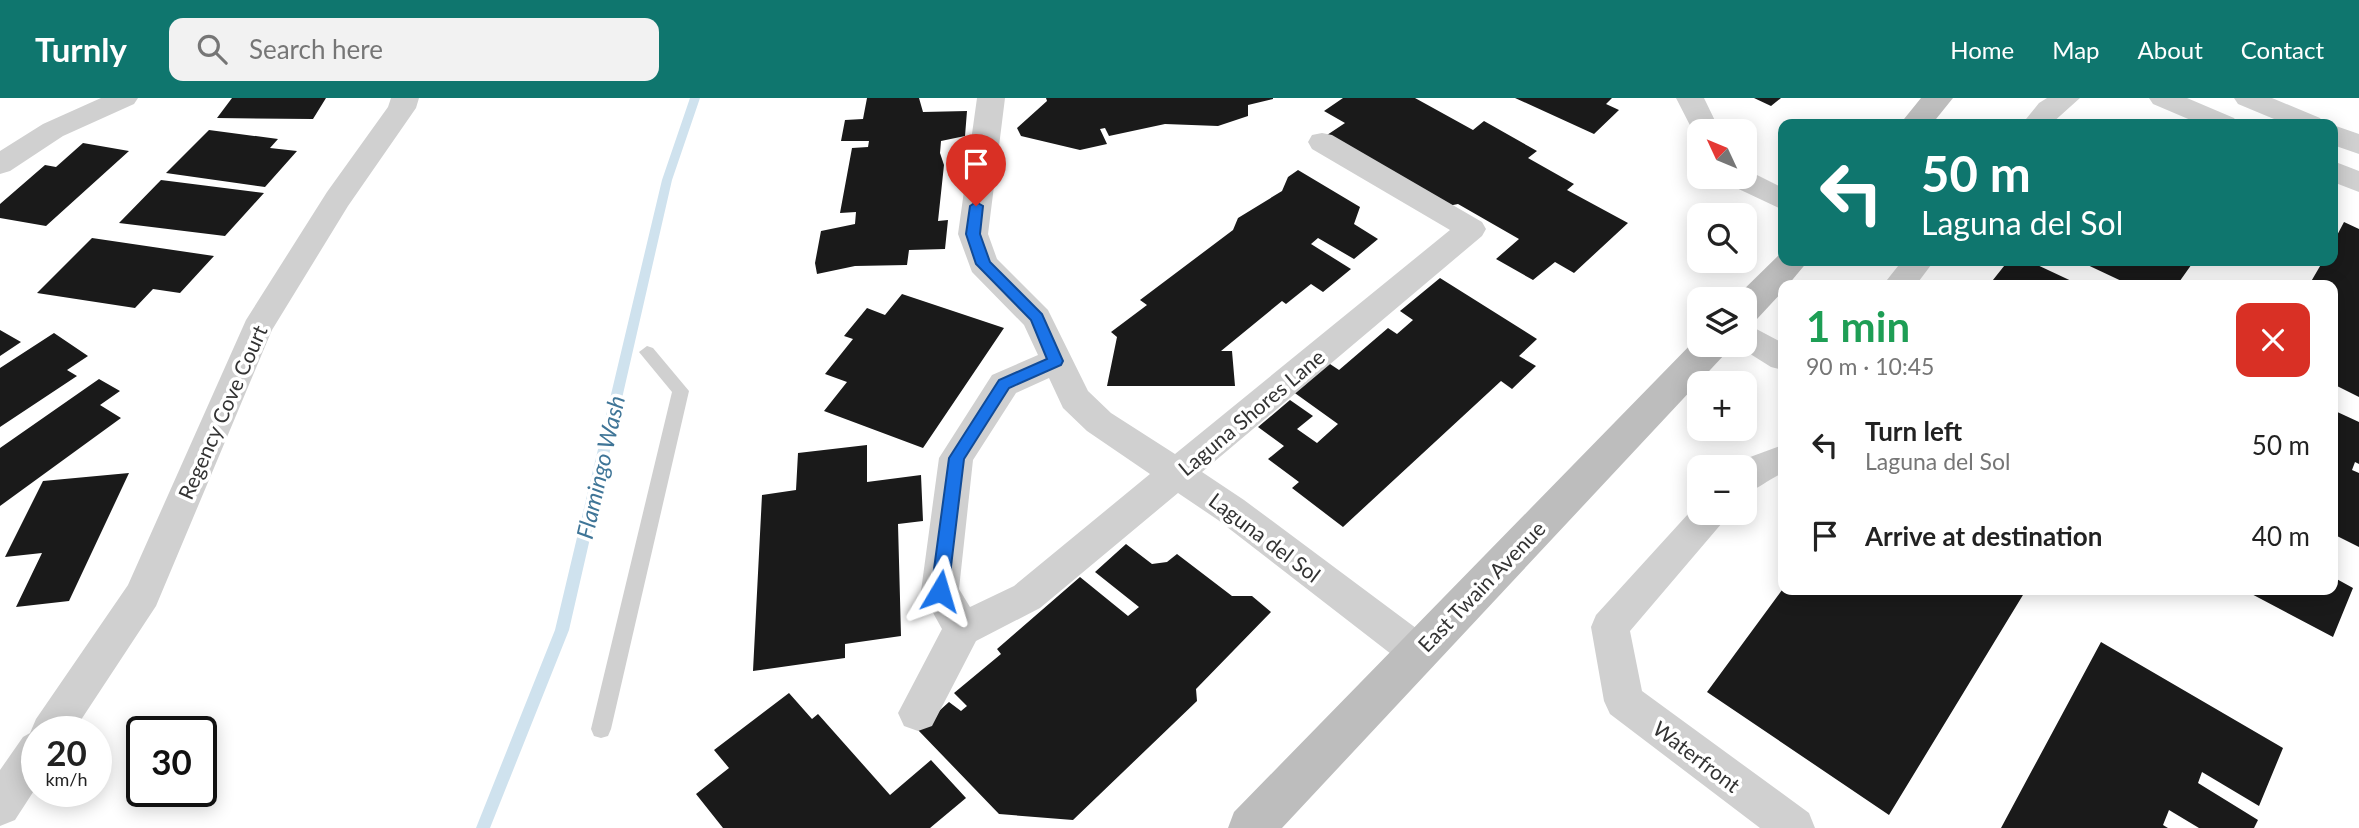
<!DOCTYPE html>
<html lang="en">
<head>
<meta charset="utf-8">
<style>
  :root { --surface:#fff; --page:#f2f2f2; --text:#222; --muted:#767676; --accent:#0f766e }
  body { margin:0; font-family:Lato,sans-serif; background:var(--page); color:var(--text); height:100vh; display:flex; flex-direction:column; font-size:26px; white-space:nowrap }
  * { box-sizing:border-box; margin:0 }
  p { font-size:23px; color:var(--muted) }
  .icon { flex:none; width:38px; height:38px; fill:none; stroke:currentColor; stroke-width:2; stroke-linecap:round; stroke-linejoin:round }
  .map { position:relative; flex:1; overflow:hidden }
  .side { position:absolute; left:1778px; top:182px; width:560px; height:315px; display:flex; flex-direction:column; background:var(--surface); border-radius:14px; box-shadow:0 4px 18px #0003 }
  .side>* { flex:none }
  .guide { position:absolute; left:1778px; top:21px; width:560px; height:147px; border-radius:14px; box-shadow:0 4px 18px #0003; background:#0f766e; color:#fff; overflow:hidden }
  .needle { width:46px; rotate:314deg }
  .buttons { position:absolute; left:1687px; top:21px; display:grid; gap:14px }
  .buttons a { display:grid; place-items:center; width:70px; height:70px; border-radius:14px; background:var(--surface); box-shadow:0 4px 18px #0003; font-size:35px }
  .speed { position:absolute; left:21px; top:618px; display:flex; gap:14px; font-size:35px; font-weight:700; text-align:center }
  .speed>* { display:grid; place-content:center; width:91px; height:91px; border-radius:50%; background:var(--surface); box-shadow:0 4px 18px #0003; line-height:1 }
  .speed small { font-size:18px; font-weight:400 }
  .speed .limit { border:4px solid #111; border-radius:10px; background:#fff; color:#111 }
  .pin { position:absolute; display:grid; place-items:center; width:60px; height:60px; color:#fff; margin:-72px -30px; border-radius:50% 50% 50% 0; rotate:-45deg; box-shadow:0 0 7px #0007 }
  .pin .icon { rotate:45deg }
  .me { position:absolute; width:77px; margin:-38px; rotate:7deg; stroke-linejoin:round; filter:drop-shadow(0 0 5px #0008) }
  .turn { display:flex; align-items:center; gap:24px; height:147px; padding:0 28px; font-size:32px }
  .turn .icon { width:91px; height:91px; stroke-width:2.5 }
  .turn b { display:block; font-size:49px; line-height:60px }
  .round { display:grid; place-items:center; flex:none; width:74px; height:74px; border-radius:14px; background:var(--page) }
  .head { display:flex; align-items:center; justify-content:space-between; height:119px; padding:0 28px }
  h1 { font-size:42px; font-weight:700; line-height:52px; color:#1e9e55 }
  ul { padding:0; list-style:none }
  li { display:flex; align-items:center; gap:21px; height:91px; padding:0 28px }
  li div { flex:1 }
  li b { display:block; font-size:26px }
  li em { font-style:normal }
  header { display:flex; align-items:center; gap:42px; box-sizing:border-box; height:98px; padding:0 35px; background:var(--accent); color:#fff }
  header strong { font-size:33px }
  nav { display:flex; gap:38px; margin-inline-start:auto; font-size:24px }
  .search { width:490px; height:63px; background:var(--page); display:flex; align-items:center; gap:18px; box-sizing:border-box; padding:0 24px; border-radius:14px; color:var(--muted); font-size:26px }
  .map>svg:first-child { display:block }
  .lines { fill:none; stroke-linecap:round; stroke-linejoin:round }
  .stream { fill:#cfe2ee; fill-rule:evenodd }
  .building { fill:#1a1a1a }
  .lane { fill:#d0d0d0; fill-rule:evenodd }
  .street { fill:#d0d0d0; fill-rule:evenodd }
  .secondary { fill:#bdbdbd; fill-rule:evenodd }
  .route { fill:#1a73e8; stroke:#114b97; stroke-width:2 }
  .labels { text-anchor:middle; dominant-baseline:central; stroke-width:7; stroke-linejoin:round; paint-order:stroke }
  .street-label { font-size:21px; fill:#333; stroke:#fff }
  .water-label { font-size:23px; font-style:italic; fill:#3f7597; stroke:#fff }
</style>
</head>
<body>
<header>
<strong>Turnly</strong>
<div class="search"><svg class="icon" aria-label="search" viewBox="0 0 24 24"><circle cx="10" cy="10" r="6"/><path d="M15 15l6 6"/></svg>Search here</div>
<nav><a>Home</a><a>Map</a><a>About</a><a>Contact</a></nav>
</header>
<div class="map">
<svg width="2359" height="730" viewBox="0 0 2359 730">
  <rect width="100%" height="100%" fill="#fff"/>
  <g class="lines">
    <!-- stream -->
    <path class="stream" d="M690,0H700L672,82L569,532L490,730H476L555,532L662,82Z"/>
  </g>
  <!-- building -->
  <path class="building" d="M232,0H326L313,21L217,20Z
    M867,0H919L923,14L967,13L965,38L941,43L940,55L944,67L938,123L948,122L945,151L909,152L907,167L855,168L817,176L815,165L821,133L855,126L856,114L840,115L852,50L868,49L869,43H841L845,22L863,21Z
    M1046,0H1273V1L1248,7V18L1218,28L1165,26L1109,38L1105,30L1100,31L1107,46L1080,52L1021,38L1017,30L1047,3Z
    M1343,0H1415L1473,32L1484,23L1537,53L1528,60L1574,86L1567,92L1628,125L1574,175L1555,164L1533,182L1496,161L1519,141L1458,106L1448,108L1327,37L1345,25L1324,13Z
    M1515,0H1612L1606,6L1619,12L1594,36Z
    M1754,0H1781L1771,8Z
    M209,32L278,41L270,50L297,53L265,89L166,75Z
    M83,45L129,53L46,128L0,120V106L45,67L56,69Z
    M1298,72L1360,109L1354,126L1378,141L1354,161L1318,140L1311,146L1351,171L1323,194L1311,186L1286,206L1282,203L1221,253H1232L1235,288H1107L1117,239L1111,234L1147,207L1140,202L1233,132L1238,120L1282,93L1288,79Z
    M161,82L264,95L225,138L119,125Z
    M2344,124L2359,131V299L2333,286V187H2309L2323,163H2333V145Z
    M92,140L214,158L180,195L153,191L135,210L37,195Z
    M2008,163H2029L2080,187H1989Z
    M2079,163H2194L2177,187H2130Z
    M1440,180L1537,241L1519,258L1536,268L1512,291L1501,283L1343,429L1292,390L1299,384L1268,361L1284,348L1258,329L1290,302L1313,318L1297,331L1317,345L1338,326L1292,293L1327,264L1339,272L1388,230L1397,236L1413,222L1400,213Z
    M902,196L1004,230L923,350L824,313L847,284L825,276L853,241L844,238L867,210L885,217Z
    M0,232L21,244L0,258Z
    M54,235L88,258L67,272L77,278L0,329V270Z
    M99,281L120,293L100,307L121,320L0,408V350Z
    M2333,312L2359,324V366L2355,364L2352,372L2359,375V449L2333,436Z
    M867,347V384L921,377L923,423L898,426L901,538L845,546V560L753,573L762,397L796,392L798,355Z
    M129,375L69,503L16,509L42,455L5,459L43,383Z
    M1126,446L1152,466L1167,464L1177,456L1232,498H1252L1271,514L1196,591L1197,603L1073,722L999,716L918,632L949,604L961,613L967,608L954,595L1001,556L997,551L1080,479L1128,518L1139,509L1095,474Z
    M2333,479L2353,490L2333,539L2244,492H2333Z
    M1782,492H2026L1889,717L1707,594Z
    M2101,544L2283,650L2259,708L2202,674L2198,685L2258,722L2254,730H2199L2169,712L2163,727L2168,730H2001Z
    M789,595L812,621L818,616L890,697L931,662L966,700L930,730H723L696,696L729,670L714,652Z"/>
  <g class="lines">
    <!-- lane -->
    <path class="lane" d="M647,248L653,250L689,293L611,631L608,638L601,640L594,638L591,631L672,294L639,254Z"/>
    <!-- street -->
    <path class="street" d="M101,0H138L134,6L63,38L10,73L0,76V53L43,26Z
      M391,0H419L416,10L348,108L272,232L156,508L73,634H37V688L15,722L0,728V672L23,639L30,635L36,621L128,487L246,222L327,94L388,9Z
      M977,0H1005L988,136L997,161L1048,212L1088,293L1111,315L1175,356L1450,132L1312,51L1308,44L1312,37L1322,35L1332,37L1482,124L1486,131L1482,138L1202,374L1244,402L1432,542L1437,554L1432,566L1418,571L1404,566L1218,422L1178,395L1040,510L976,543L932,628L918,633L904,628L898,615L942,531L921,493L939,360L992,277L1038,257L1024,227L972,174L958,136ZM1049,280L1063,310L1087,333L1150,376L1014,488L970,509L959,491L973,362L1016,295Z
      M1676,0H1704L1720,33H1699V40L1696,39Z
      M2047,0H2080L2051,26H2022L2039,5Z
      M2149,0H2187L2234,20L2238,26H2200L2153,6Z
      M2234,0H2272L2320,20L2324,26H2286L2238,6Z
      M2333,27L2359,36V56L2333,47Z
      M2333,63L2359,73V94L2333,84Z
      M1745,71L1783,90V112L1728,86L1723,79H1745Z
      M1902,163H1934L1916,187H1883Z
      M1745,225L1783,245V272L1771,269L1736,247H1745Z
      M1783,347V375C1769,381 1759,391 1745,395V369H1734L1742,362Z
      M1699,404V415H1727L1722,425L1630,533L1642,593L1809,715L1815,730H1760L1610,616L1604,603L1591,529L1596,517Z"/>
    <!-- secondary -->
    <path class="secondary" d="M1921,0H1953L1932,26H1900Z
      M1783,153V163H1808L1788,187H1783V193L1757,221L1745,225V201H1734Z
      M1699,238V247H1730L1725,256L1282,730H1228L1234,714Z"/>
  </g>
  <!-- route -->
  <path class="route" d="M976,104L983,108L980,136L990,164L1042,216L1063,263L1061,267L1009,290L964,361L948,493L946,498L940,500L934,498L931,493L949,360L999,282L1047,261L1031,222L976,166L966,136L970,108Z"/>
  <g class="labels">
    <!-- street labels -->
    <g class="street-label">
      <text transform="translate(222 314) rotate(-66)">Regency Cove Court</text>
      <text transform="translate(1251 314) rotate(-40)">Laguna Shores Lane</text>
      <text transform="translate(1265 439) rotate(37)">Laguna del Sol</text>
      <text transform="translate(1481 488) rotate(-46)">East Twain Avenue</text>
      <text transform="translate(1697 658) rotate(37)">Waterfront</text>
    </g>
    <!-- water labels -->
    <g class="water-label">
      <text transform="translate(600 369) rotate(-77)">Flamingo Wash</text>
    </g>
  </g>
</svg>
<div class="buttons">
<a><svg class="needle" viewBox="-14 -14 28 28"><path d="M0-13l5 13h-10z" fill="#e53935"/><path d="M0 13l5-13h-10z" fill="#767676"/></svg></a>
<a><svg class="icon" aria-label="search" viewBox="0 0 24 24"><circle cx="10" cy="10" r="6"/><path d="M15 15l6 6"/></svg></a>
<a><svg class="icon" aria-label="layers" viewBox="0 0 24 24"><path d="M12 4l9 5-9 5-9-5zM3 14l9 5 9-5"/></svg></a>
<a>+</a>
<a>−</a>
</div>
<div class="speed"><div>20<small>km/h</small></div><div class="limit">30</div></div>
<div class="pin" style="left:976px;top:108px;background:#d93025"><svg class="icon" aria-label="arrive" viewBox="0 0 24 24"><path d="M6 21V4h12l-3 4 3 4H6"/></svg></div>
<svg class="me" style="left:940px;top:493px" viewBox="-20 -20 40 40"><path d="M0-17L14 15 0 8-14 15z" fill="#1a73e8" stroke="#fff" stroke-width="4"/></svg>
<div class="guide">
<div class="turn"><svg class="icon" aria-label="left" viewBox="0 0 24 24"><path d="M17 20v-9H6M10 6l-5 5 5 5"/></svg><div><b>50 m</b>Laguna del Sol</div></div>
</div>
<section class="side">
<div class="head"><div><h1>1 min</h1><p>90 m · 10:45</p></div><a class="round" style="background:#d93025;color:#fff"><svg class="icon" aria-label="close" viewBox="0 0 24 24"><path d="M6 6l12 12M18 6L6 18"/></svg></a></div>
<ul>
<li><svg class="icon" aria-label="left" viewBox="0 0 24 24"><path d="M17 20v-9H6M10 6l-5 5 5 5"/></svg><div><b>Turn left</b><p>Laguna del Sol</p></div><em>50 m</em></li>
<li><svg class="icon" aria-label="arrive" viewBox="0 0 24 24"><path d="M6 21V4h12l-3 4 3 4H6"/></svg><div><b>Arrive at destination</b></div><em>40 m</em></li>
</ul>
</section>
</div>
</body>
</html>
